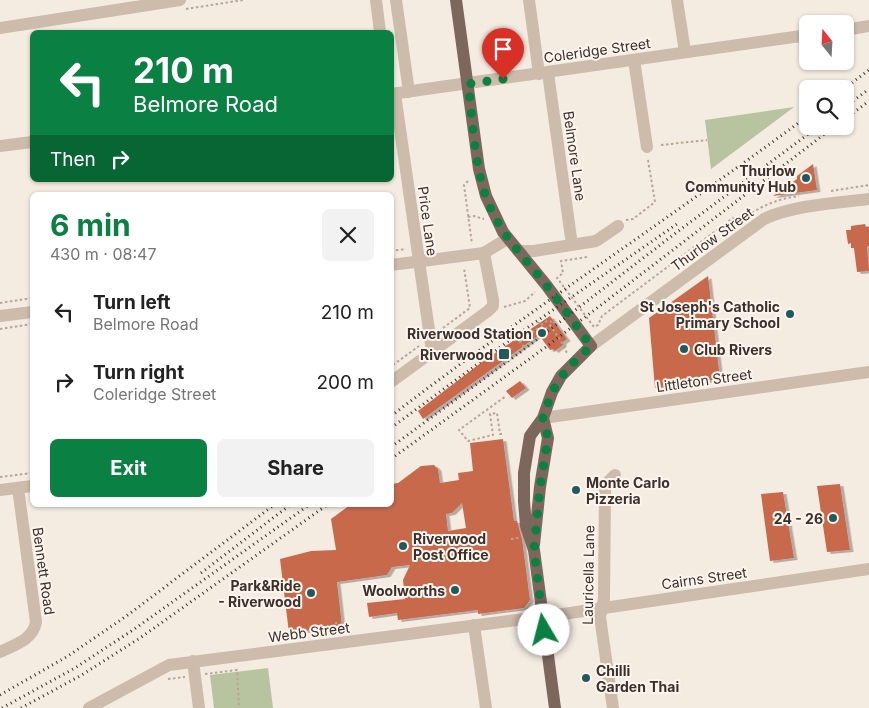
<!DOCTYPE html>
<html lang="en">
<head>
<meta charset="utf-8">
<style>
  :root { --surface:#fff; --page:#f2f2f2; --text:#222; --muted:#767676; --accent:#0b8043 }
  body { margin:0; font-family:Inter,sans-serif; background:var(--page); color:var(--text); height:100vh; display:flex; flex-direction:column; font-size:19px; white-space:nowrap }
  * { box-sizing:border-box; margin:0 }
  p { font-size:16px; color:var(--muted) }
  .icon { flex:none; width:28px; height:28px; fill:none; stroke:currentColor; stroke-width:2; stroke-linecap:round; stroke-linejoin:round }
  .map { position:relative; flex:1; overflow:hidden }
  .sheet { position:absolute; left:30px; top:192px; width:364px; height:315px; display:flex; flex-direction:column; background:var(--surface); border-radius:8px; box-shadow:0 1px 4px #0004 }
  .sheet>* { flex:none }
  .banner { position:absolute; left:30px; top:30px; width:364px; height:152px; border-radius:8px; box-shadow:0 1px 4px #0004; background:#0b8043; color:#fff; overflow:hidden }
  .needle { width:32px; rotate:342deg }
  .tools { position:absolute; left:799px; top:15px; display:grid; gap:10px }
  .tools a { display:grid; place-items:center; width:55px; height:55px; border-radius:8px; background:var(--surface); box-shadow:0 1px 4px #0004; font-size:25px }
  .pin { position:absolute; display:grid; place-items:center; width:42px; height:42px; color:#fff; margin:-51px -21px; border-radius:50% 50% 50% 0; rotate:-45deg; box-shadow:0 0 5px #0007 }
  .pin .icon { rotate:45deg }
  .me { position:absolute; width:55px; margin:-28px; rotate:352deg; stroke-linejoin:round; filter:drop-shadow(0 0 4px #0008) }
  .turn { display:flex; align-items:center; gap:18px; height:105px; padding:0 20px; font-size:22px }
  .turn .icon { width:65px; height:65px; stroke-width:2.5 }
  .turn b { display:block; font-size:35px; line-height:42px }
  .then { display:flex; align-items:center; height:48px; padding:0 20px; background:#0003; gap:10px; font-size:19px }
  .round { display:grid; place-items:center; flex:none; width:52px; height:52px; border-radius:8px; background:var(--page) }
  .headline { display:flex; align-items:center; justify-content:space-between; height:85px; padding:0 20px }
  h1 { font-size:30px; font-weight:700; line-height:38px; color:var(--accent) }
  .button { display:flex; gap:10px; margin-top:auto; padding:10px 20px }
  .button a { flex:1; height:58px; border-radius:8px; background:var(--accent); color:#fff; font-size:20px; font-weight:700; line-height:58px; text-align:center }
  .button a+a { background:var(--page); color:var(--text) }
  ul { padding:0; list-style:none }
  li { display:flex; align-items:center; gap:15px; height:70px; padding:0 20px }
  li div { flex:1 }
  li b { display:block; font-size:19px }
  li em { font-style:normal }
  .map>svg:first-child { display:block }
  .green { fill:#b8c4a0 }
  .building { fill:#c8694b; fill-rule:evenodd; filter:url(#shadow) }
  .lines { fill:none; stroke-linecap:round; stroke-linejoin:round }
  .path { stroke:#b9a596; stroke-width:2; stroke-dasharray:2.5 2.5; stroke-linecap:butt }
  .minor { stroke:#cdbbac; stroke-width:12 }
  .major { stroke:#7d675c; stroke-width:12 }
  .rail { stroke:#3b302b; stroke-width:3; stroke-dasharray:1 4; stroke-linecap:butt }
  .route { stroke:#0b8043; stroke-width:9; stroke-dasharray:0 16.2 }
  .poi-dot { fill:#1f5a5e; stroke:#fbf5ee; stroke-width:2 }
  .labels { text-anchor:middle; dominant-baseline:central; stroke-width:4; stroke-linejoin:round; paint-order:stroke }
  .street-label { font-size:14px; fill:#3b302b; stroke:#fbf5ee }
  .poi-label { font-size:14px; font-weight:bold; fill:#3b302b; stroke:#fbf5ee; text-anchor:end }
</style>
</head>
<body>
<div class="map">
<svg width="869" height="708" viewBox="0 0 869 708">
  <defs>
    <filter id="shadow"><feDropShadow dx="3.5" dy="2" stdDeviation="0" flood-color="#0004"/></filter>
  </defs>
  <rect width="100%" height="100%" fill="#f4ebe1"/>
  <!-- green -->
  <path class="green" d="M794,107L711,169L705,120Z
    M268,668L273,708H214L210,675Z"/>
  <!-- building -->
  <path class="building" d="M813,164L817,190L773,196L797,179V176Z
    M865,224L866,227H869V246H867L869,271L857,272L854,248H851V243L848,244L846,230H851V226Z
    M708,276L720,379L655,388L649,318Z
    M550,316L567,339L563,342V345L555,351L553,349L550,350L539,335L423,419L418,411L482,362Z
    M520,381L526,388L512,398L506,391Z
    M503,439L514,521H517L522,539L530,600L524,608L478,614V610L398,620L397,613L369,617L367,603L405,599L403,580L410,565L392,567L387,575L337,582L342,626L289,633L280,559L311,551L336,550L331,519L350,505H391V484L398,483L421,466L434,465L438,469L440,483L459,480L458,473L473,471L470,443ZM462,503L466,528L448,531L446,514L452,513Z
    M840,484L850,550L827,552L817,486Z
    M783,492L794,558L770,561L761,494Z"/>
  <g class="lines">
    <!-- path -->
    <path class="path" d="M186,9L243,0
      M661,145L707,140
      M468,181L464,185L472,244
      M831,191L869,185
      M468,217L474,216L484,219
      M626,220L633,219L655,202L648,160
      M391,251L406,249
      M587,257L561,261L563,273L557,278L594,327L598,325L602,316L733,218L737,223C757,208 775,199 799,196
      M0,303L32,298
      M504,307L525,301L535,292
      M538,322L545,331
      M541,325L547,321L554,322
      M550,325L562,343L567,353
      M0,329L32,324
      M439,331L470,308L464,268
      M516,337L524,347
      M520,342L538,328L545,329L556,321
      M393,365L419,346
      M502,434H500L497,413L490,414L493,435L468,441L459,430L506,396
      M0,477L32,473
      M511,539L519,538
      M336,622L337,630
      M205,674L237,670L239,708
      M168,679L185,677"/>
    <!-- minor -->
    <path class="minor" d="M376,0L380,32
      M396,0L409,92
      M529,0L539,74
      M677,0L685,52
      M0,28L180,0
      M845,30L869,26
      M634,60L647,147
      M548,73L572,245
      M391,94L808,35
      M395,94L432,351
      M0,146L32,142
      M518,251H534L596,241L618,226
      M391,265L484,253L507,239
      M0,316L32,312
      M591,346L764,219C793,205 837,203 869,199
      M391,382L488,311L493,306V300L484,253
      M543,418L869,372
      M0,490L32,486
      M474,625L486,708
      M0,652C14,645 33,640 36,622L18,488
      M193,661L199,708
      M89,708L169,665L563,614L869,569
      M613,708L600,617L604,599L605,488L607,483L615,475"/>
    <!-- major -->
    <path class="major" d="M456,0L479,169L486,196L503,232L547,286L591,346L561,376L552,392L543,418L530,436L524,473V501L526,526L534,550L555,708
      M534,545L540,487L548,438L543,418"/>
    <!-- rail -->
    <path class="rail" d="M844,89L869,70
      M845,107L869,89
      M845,119L869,101
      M391,416C527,312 670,218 808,116
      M391,428L514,337L677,224
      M391,447L522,351L681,229L819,126
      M391,459L546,347L835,126
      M201,573L290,505
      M0,695L68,656L125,617L274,505
      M2,708L75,668L133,630L309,505
      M21,708L80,676L140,638L327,505"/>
  </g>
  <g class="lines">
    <!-- route -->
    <path class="route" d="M503,79L468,84C473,121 474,162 486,197C500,235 522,254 546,285C562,305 576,326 591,346L571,365L562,376L552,392L543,418L548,438L540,487L534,550L544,630"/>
  </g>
  <!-- markers -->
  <g class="poi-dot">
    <circle cx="806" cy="178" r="5"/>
    <circle cx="790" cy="314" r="5"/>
    <circle cx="542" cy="333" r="5"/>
    <circle cx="684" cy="349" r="5"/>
    <rect x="498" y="348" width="12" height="12" rx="2.5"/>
    <circle cx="576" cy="490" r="5"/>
    <circle cx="833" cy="518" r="5"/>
    <circle cx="403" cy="546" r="5"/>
    <circle cx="455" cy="590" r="5"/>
    <circle cx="311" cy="593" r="5"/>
    <circle cx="586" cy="678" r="5"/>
  </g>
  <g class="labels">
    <!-- street labels -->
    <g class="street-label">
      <text transform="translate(597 50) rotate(-8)">Coleridge Street</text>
      <text transform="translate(575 156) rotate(82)">Belmore Lane</text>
      <text transform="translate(428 221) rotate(82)">Price Lane</text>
      <text transform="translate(712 239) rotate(-36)">Thurlow Street</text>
      <text transform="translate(704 380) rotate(-8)">Littleton Street</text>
      <text transform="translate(44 571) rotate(82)">Bennett Road</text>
      <text transform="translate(588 575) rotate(-89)">Lauricella Lane</text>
      <text transform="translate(704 578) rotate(-8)">Cairns Street</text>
      <text transform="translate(309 632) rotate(-7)">Webb Street</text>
    </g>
    <!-- poi labels -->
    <g class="poi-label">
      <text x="796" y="170">Thurlow<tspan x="796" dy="16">Community Hub</tspan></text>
      <text x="780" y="306">St Joseph's Catholic<tspan x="780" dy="16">Primary School</tspan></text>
      <text x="532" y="333">Riverwood Station</text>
      <text x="694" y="349" text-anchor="start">Club Rivers</text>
      <text x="493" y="354">Riverwood</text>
      <text x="586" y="482" text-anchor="start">Monte Carlo<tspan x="586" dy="16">Pizzeria</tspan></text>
      <text x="823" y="518">24 - 26</text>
      <text x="413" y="538" text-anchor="start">Riverwood<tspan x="413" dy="16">Post Office</tspan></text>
      <text x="301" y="585">Park&amp;Ride<tspan x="301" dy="16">- Riverwood</tspan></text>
      <text x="445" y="590">Woolworths</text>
      <text x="596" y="670" text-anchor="start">Chilli<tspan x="596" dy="16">Garden Thai</tspan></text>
    </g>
  </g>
</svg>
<div class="tools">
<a><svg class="needle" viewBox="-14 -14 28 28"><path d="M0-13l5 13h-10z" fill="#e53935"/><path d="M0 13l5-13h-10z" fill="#767676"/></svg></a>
<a><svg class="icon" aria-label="search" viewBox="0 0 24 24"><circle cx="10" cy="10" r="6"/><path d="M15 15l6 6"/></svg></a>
</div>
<div class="pin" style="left:503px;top:79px;background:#d93025"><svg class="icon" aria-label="arrive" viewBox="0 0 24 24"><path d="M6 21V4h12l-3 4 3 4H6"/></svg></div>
<svg class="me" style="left:544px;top:630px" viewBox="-20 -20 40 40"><circle r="19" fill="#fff"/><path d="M0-13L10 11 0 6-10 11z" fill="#0b8043"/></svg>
<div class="banner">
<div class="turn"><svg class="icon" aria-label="left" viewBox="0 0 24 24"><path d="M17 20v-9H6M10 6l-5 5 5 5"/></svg><div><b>210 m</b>Belmore Road</div></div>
<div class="then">Then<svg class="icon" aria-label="right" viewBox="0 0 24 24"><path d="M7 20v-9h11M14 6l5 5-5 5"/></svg></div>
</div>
<section class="sheet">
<div class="headline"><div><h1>6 min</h1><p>430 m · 08:47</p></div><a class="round"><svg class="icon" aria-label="close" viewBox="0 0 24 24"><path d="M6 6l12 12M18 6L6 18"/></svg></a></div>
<ul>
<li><svg class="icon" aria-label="left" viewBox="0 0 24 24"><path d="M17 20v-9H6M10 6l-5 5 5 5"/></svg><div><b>Turn left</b><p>Belmore Road</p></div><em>210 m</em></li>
<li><svg class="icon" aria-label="right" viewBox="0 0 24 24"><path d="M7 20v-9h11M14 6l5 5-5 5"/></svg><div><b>Turn right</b><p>Coleridge Street</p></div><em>200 m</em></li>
</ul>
<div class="button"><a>Exit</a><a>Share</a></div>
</section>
</div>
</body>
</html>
